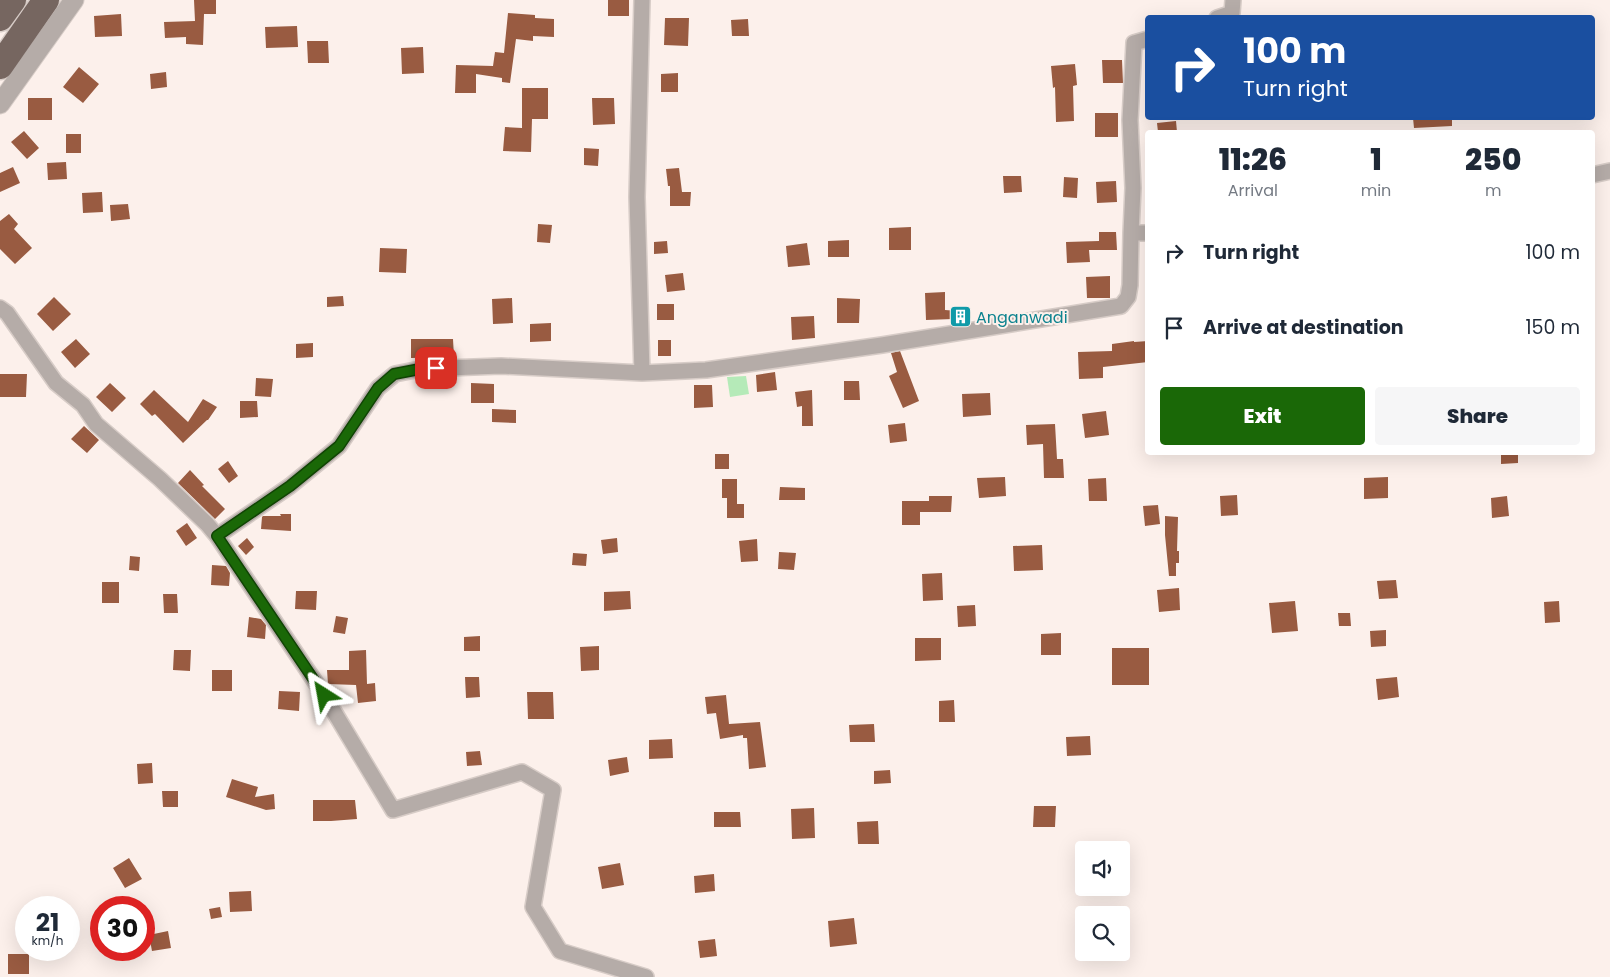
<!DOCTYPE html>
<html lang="en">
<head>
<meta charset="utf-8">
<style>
  :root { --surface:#fff; --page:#f6f6f7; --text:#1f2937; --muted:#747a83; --accent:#1a6807 }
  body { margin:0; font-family:Poppins,sans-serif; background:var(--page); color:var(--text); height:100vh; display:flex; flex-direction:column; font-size:19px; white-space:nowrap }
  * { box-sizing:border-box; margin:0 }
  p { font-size:16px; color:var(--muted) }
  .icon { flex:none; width:28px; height:28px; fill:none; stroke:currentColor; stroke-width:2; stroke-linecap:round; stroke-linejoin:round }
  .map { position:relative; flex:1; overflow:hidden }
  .panel { position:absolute; left:1145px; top:130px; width:450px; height:325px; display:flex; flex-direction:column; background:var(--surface); border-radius:5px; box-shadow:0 5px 20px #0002 }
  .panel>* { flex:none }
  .guide { position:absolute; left:1145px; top:15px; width:450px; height:105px; border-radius:5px; box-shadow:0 5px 20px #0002; background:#1a4fa0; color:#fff; overflow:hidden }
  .buttons { position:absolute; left:1075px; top:841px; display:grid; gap:10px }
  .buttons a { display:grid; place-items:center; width:55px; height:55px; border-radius:5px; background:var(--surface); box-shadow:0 5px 20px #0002; font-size:25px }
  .speed { position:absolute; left:15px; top:896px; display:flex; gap:10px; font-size:25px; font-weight:700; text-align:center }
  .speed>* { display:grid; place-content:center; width:65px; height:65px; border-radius:50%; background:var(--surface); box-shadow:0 5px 20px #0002; line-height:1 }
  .speed small { font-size:12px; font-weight:400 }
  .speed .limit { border:8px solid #d22; background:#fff; color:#111 }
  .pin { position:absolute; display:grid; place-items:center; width:42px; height:42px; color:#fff; margin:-21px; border-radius:10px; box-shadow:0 2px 8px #0006 }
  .me { position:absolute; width:55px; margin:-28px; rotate:326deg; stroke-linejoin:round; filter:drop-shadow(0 0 4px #0008) }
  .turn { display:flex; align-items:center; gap:18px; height:105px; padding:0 15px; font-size:22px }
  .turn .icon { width:65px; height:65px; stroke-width:2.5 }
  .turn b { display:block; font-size:35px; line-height:42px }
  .eta { display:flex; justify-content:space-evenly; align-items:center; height:85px; text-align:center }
  .eta b { font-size:30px; font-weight:800; line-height:35px }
  .cta { display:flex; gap:10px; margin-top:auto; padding:10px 15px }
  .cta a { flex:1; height:58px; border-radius:5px; background:var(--accent); color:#fff; font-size:20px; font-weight:800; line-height:58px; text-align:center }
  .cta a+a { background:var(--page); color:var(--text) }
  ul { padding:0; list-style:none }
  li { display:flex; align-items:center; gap:15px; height:75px; padding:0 15px }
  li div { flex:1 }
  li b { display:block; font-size:19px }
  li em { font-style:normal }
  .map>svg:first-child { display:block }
  .green { fill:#b5eab8 }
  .building { fill:#995b41 }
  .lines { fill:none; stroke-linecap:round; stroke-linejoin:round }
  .minor-casing { stroke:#d7ccc7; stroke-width:18 }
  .tertiary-casing { stroke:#d7ccc7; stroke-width:21 }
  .trunk-casing { stroke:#d7ccc7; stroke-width:29 }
  .minor { stroke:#b5aca8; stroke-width:15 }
  .tertiary { stroke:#b5aca8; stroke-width:19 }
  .trunk { stroke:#766660; stroke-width:26 }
  .route-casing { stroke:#114405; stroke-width:12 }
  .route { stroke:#1a6807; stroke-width:9 }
  .labels { text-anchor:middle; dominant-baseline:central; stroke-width:4; stroke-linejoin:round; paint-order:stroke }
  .culture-label { font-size:16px; fill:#0d838f; stroke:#fcf0eb; text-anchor:start }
</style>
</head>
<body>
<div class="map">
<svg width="1610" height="977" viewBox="0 0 1610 977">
  <rect width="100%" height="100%" fill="#fcf0eb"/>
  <!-- green -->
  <path class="green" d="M746,376L749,394L730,397L727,377Z"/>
  <!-- building -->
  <path class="building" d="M194,0H216V14H204L203,45L186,44V37L165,38L164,22L195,21Z
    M608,0H629V16H608Z
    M508,13L535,15V18L554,19V37L533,36V41L516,39L510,83L502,82V78L476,74V93H455L456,65L493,66L495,52L504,53Z
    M121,14L122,36L95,37L94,16Z
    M665,18H689L688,46L664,45Z
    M748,19L749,36H732L731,20Z
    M297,26L298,47L266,48L265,27Z
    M307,41H328L329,63H308Z
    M423,47L424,73L402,74L401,48Z
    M1102,60H1122L1123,83H1103Z
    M1075,64L1077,85L1073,86L1074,121L1056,122L1055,87L1053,88L1051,66Z
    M79,67L99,84L83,103L63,87Z
    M166,72L167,87L151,89L150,74Z
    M678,73V92H661V74Z
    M522,88H548V119H532L531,152L503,151L505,127L522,128Z
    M28,98H52V120H28Z
    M592,98H614L615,124L593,125Z
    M1095,113H1118V137H1095Z
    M1413,118H1452V126L1414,128Z
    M1176,121L1177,132H1158L1157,123Z
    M24,131L39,148L27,159L11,142Z
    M66,134H81V153H66Z
    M584,148L599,149L598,166L584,165Z
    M66,162L67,179L48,180L47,163Z
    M13,167L20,183L0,192V173Z
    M679,168L682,192H691L690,206H670V186H668L666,169Z
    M1003,176H1021L1022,192L1004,193Z
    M1064,177L1078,178L1077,198L1063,197Z
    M1116,181L1117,202L1097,203L1096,182Z
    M102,192L103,212L83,213L82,193Z
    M128,204L130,219L111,221L110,205Z
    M9,214L18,224L14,229L32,248L15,264L0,249V221Z
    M538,224L552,225L550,243L537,242Z
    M911,227V250H889V228Z
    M1099,232H1116L1117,250H1089L1090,262L1067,263L1066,242L1099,241Z
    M849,240V257H828V241Z
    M667,241L668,253L654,254V242Z
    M807,243L810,265L788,267L786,246Z
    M380,248L407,249L406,273L379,272Z
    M683,273L685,290L667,292L665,275Z
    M1110,276V298H1087L1086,277Z
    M945,292V310L971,312V318L968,319L969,321L954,324L953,319L926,320L925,293Z
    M343,296L344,306L327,307V297Z
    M54,297L71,314L53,331L37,314Z
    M512,298L513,323L493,324L492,299Z
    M837,298L860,299L859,323H837Z
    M657,304H674V320H657Z
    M814,316L815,338L792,340L791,317Z
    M551,323V341L530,342V324Z
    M76,339L90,354L75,368L61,352Z
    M411,339H453L454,357L411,358Z
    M658,340H671V356H658Z
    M1134,341V342L1148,341V362L1103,367V378L1079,379L1078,352L1112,351V344Z
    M313,343V357L296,358V344Z
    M900,351L919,401L903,408L889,376L897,372L891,353Z
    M775,372L777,390L757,392L756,375Z
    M0,374H27L26,397H0Z
    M256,378L273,379L271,397L255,396Z
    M844,381H859L860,400H844Z
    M110,383L126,398L112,412L96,397Z
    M471,383L494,384V403H471Z
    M694,385H712L713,407L694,408Z
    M154,390L188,422L203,399L217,407L208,420H207L183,443L155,414L152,416L140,404Z
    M812,390L813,426H802V406L797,407L795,392Z
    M990,393L991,415L963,417L962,394Z
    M240,401H257L258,417L240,418Z
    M492,409L516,410V423L492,422Z
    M1106,411L1109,435L1085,438L1082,414Z
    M905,423L907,441L890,443L888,425Z
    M1055,424L1057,459H1063L1064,478H1044L1043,444L1027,445L1026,425Z
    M84,426L99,440L87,453L71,439Z
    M1501,452H1518V463L1501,464Z
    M715,454H729V469H715Z
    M228,461L238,476L229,483L218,469Z
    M190,470L204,485L202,486L225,509L215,519L178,483Z
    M1005,477L1006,496L979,498L977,478Z
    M1388,477V498L1364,499V478Z
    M1106,478L1107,501H1089L1088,479Z
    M722,479H737V504H744V518H727V498H722Z
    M780,487L805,488V500H779Z
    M1237,495L1238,515L1221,516L1220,496Z
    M929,496H952L951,512H920V525H902V501H929Z
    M1507,496L1509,516L1492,518L1491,498Z
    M1158,505L1160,524L1145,526L1143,506Z
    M280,514H291V531L261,529L262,517L263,516H281Z
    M1165,516L1178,517L1177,551H1179V563H1176V576H1169L1165,535Z
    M187,523L197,538L186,546L176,531Z
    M247,538L254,547L246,555L238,546Z
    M617,538L618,552L603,554L601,540Z
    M757,539L758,561L741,562L739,541Z
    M1042,545L1043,570L1014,571L1013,546Z
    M779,552L796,553L794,570L778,569Z
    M573,553L587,554L586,566L572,565Z
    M130,556L140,557L139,571L129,570Z
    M212,565L226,566L230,573L229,586L211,585Z
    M942,573L943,600L923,601L922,574Z
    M1396,580L1398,598L1379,599L1377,581Z
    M102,582H119V603H102Z
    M1179,588L1180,610L1159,612L1157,590Z
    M296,591H317L316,610L295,609Z
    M630,591L631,609L604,611V592Z
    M163,594H177L178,613H164Z
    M1295,601L1298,631L1272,633L1269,603Z
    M1559,601L1560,622L1545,623L1544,602Z
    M975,605L976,626L958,627L957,606Z
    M1338,613H1350L1351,626H1339Z
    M336,616L348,618L345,634L333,632Z
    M249,617L261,619L266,625L265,639L247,637Z
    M1386,630V646L1371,647L1370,631Z
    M1061,633V655H1041V634Z
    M480,636V651H464V637Z
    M915,638H941V660L915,661Z
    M599,646V670L581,671L580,647Z
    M1112,648H1149V685H1112Z
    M174,650H191L190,671L173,670Z
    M366,650L367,684L375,683L376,701L358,703L356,685L328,684L327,670H349V651Z
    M212,670H232V691H212Z
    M465,677H479L480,697L466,698Z
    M1397,677L1399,697L1378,700L1376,679Z
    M279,691L300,692L299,711L278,709Z
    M527,692H553L554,719H528Z
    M726,695L729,724L760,722L766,767L749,769L747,738H743V735L720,739L716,713L707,714L705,697Z
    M954,700L955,722H939V701Z
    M874,724L875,742H850L849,725Z
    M1090,736L1091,755L1067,756L1066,737Z
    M672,739L673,758L649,759V740Z
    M480,751L482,765L467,766L466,752Z
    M627,757L629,772L610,776L608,760Z
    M152,763L153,783L138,784L137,764Z
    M890,770L891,783L874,784V771Z
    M232,779L258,787L255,797L274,794L275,809L266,810L226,797Z
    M162,791H178V807H163Z
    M313,800H355L357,819L331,821H313Z
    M1034,806H1056L1055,827H1033Z
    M814,808L815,838L792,839L791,809Z
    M714,812H740L741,827H714Z
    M878,821L879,844H858L857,822Z
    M129,858L142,879L125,888L113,868Z
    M620,863L624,885L602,889L598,867Z
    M714,874L715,891L695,893L694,876Z
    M251,891L252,911L230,912L229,892Z
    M220,907L222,917L211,919L209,909Z
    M854,918L857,944L830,947L828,921Z
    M168,931L171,948L152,951L149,935Z
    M715,939L717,956L700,958L698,941Z
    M8,954H29V974H8Z"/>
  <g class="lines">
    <defs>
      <path id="minor" d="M1217,18L1232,13L1233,0
        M1592,175L1610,171
        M1131,233L1133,188L1130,120L1134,43L1148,39
        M0,308L7,313L56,383L83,405L96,424L160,479L207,524L217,536
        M642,373L637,197L642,0
        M646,977L560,951L533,907L553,790L522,772L393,810L324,695L217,536L290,486L339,446L378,388L395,374L420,369L501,366L642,373L706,370L882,345L1121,306L1128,297L1130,285L1131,233H1148"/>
      <path id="tertiary" d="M0,104L74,0"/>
      <path id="trunk" d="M0,18L13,0
        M0,66L46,0"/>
    </defs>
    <!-- minor casing -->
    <use href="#minor" class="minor-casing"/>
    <!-- tertiary casing -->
    <use href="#tertiary" class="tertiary-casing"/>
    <!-- trunk casing -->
    <use href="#trunk" class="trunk-casing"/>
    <!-- minor -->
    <use href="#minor" class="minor"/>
    <!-- tertiary -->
    <use href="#tertiary" class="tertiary"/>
    <!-- trunk -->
    <use href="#trunk" class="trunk"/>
  </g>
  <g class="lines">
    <defs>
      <path id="route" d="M324,695L217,536L290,486L339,446L378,388L394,374L420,369L436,368"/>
    </defs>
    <!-- route casing -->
    <use href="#route" class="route-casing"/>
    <!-- route -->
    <use href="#route" class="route"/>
  </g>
  <!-- icons -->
  <defs>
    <symbol id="building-square" viewBox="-11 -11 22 22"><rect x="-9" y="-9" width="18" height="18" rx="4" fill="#0f9aa8" stroke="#fcf0eb"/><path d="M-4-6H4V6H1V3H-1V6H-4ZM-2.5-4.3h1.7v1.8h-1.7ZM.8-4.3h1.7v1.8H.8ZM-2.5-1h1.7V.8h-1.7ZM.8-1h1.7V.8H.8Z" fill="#fff"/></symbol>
  </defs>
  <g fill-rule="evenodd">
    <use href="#building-square" x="948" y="304" width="25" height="25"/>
  </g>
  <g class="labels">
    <!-- culture labels -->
    <g class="culture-label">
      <text x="976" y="317">Anganwadi</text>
    </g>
  </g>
</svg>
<div class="buttons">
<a><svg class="icon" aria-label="sound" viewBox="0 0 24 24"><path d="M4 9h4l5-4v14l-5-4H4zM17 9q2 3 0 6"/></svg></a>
<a><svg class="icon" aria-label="search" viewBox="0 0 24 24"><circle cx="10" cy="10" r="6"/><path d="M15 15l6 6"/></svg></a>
</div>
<div class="speed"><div>21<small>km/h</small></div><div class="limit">30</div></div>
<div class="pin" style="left:436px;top:368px;background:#d93025"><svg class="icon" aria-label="arrive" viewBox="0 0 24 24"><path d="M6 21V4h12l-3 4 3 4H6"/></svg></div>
<svg class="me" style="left:324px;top:695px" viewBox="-20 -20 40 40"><path d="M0-17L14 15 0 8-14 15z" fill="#1a6807" stroke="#fff" stroke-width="4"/></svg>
<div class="guide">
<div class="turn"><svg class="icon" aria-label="right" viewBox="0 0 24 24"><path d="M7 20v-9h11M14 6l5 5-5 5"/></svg><div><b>100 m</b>Turn right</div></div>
</div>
<section class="panel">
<div class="eta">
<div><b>11:26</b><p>Arrival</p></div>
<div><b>1</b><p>min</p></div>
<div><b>250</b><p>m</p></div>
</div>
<ul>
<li><svg class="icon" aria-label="right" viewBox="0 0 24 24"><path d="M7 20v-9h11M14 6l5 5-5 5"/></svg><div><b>Turn right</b></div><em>100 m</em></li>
<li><svg class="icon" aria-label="arrive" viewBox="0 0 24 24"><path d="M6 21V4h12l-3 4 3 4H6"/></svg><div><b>Arrive at destination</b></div><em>150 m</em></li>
</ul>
<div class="cta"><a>Exit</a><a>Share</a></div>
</section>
</div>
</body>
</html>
